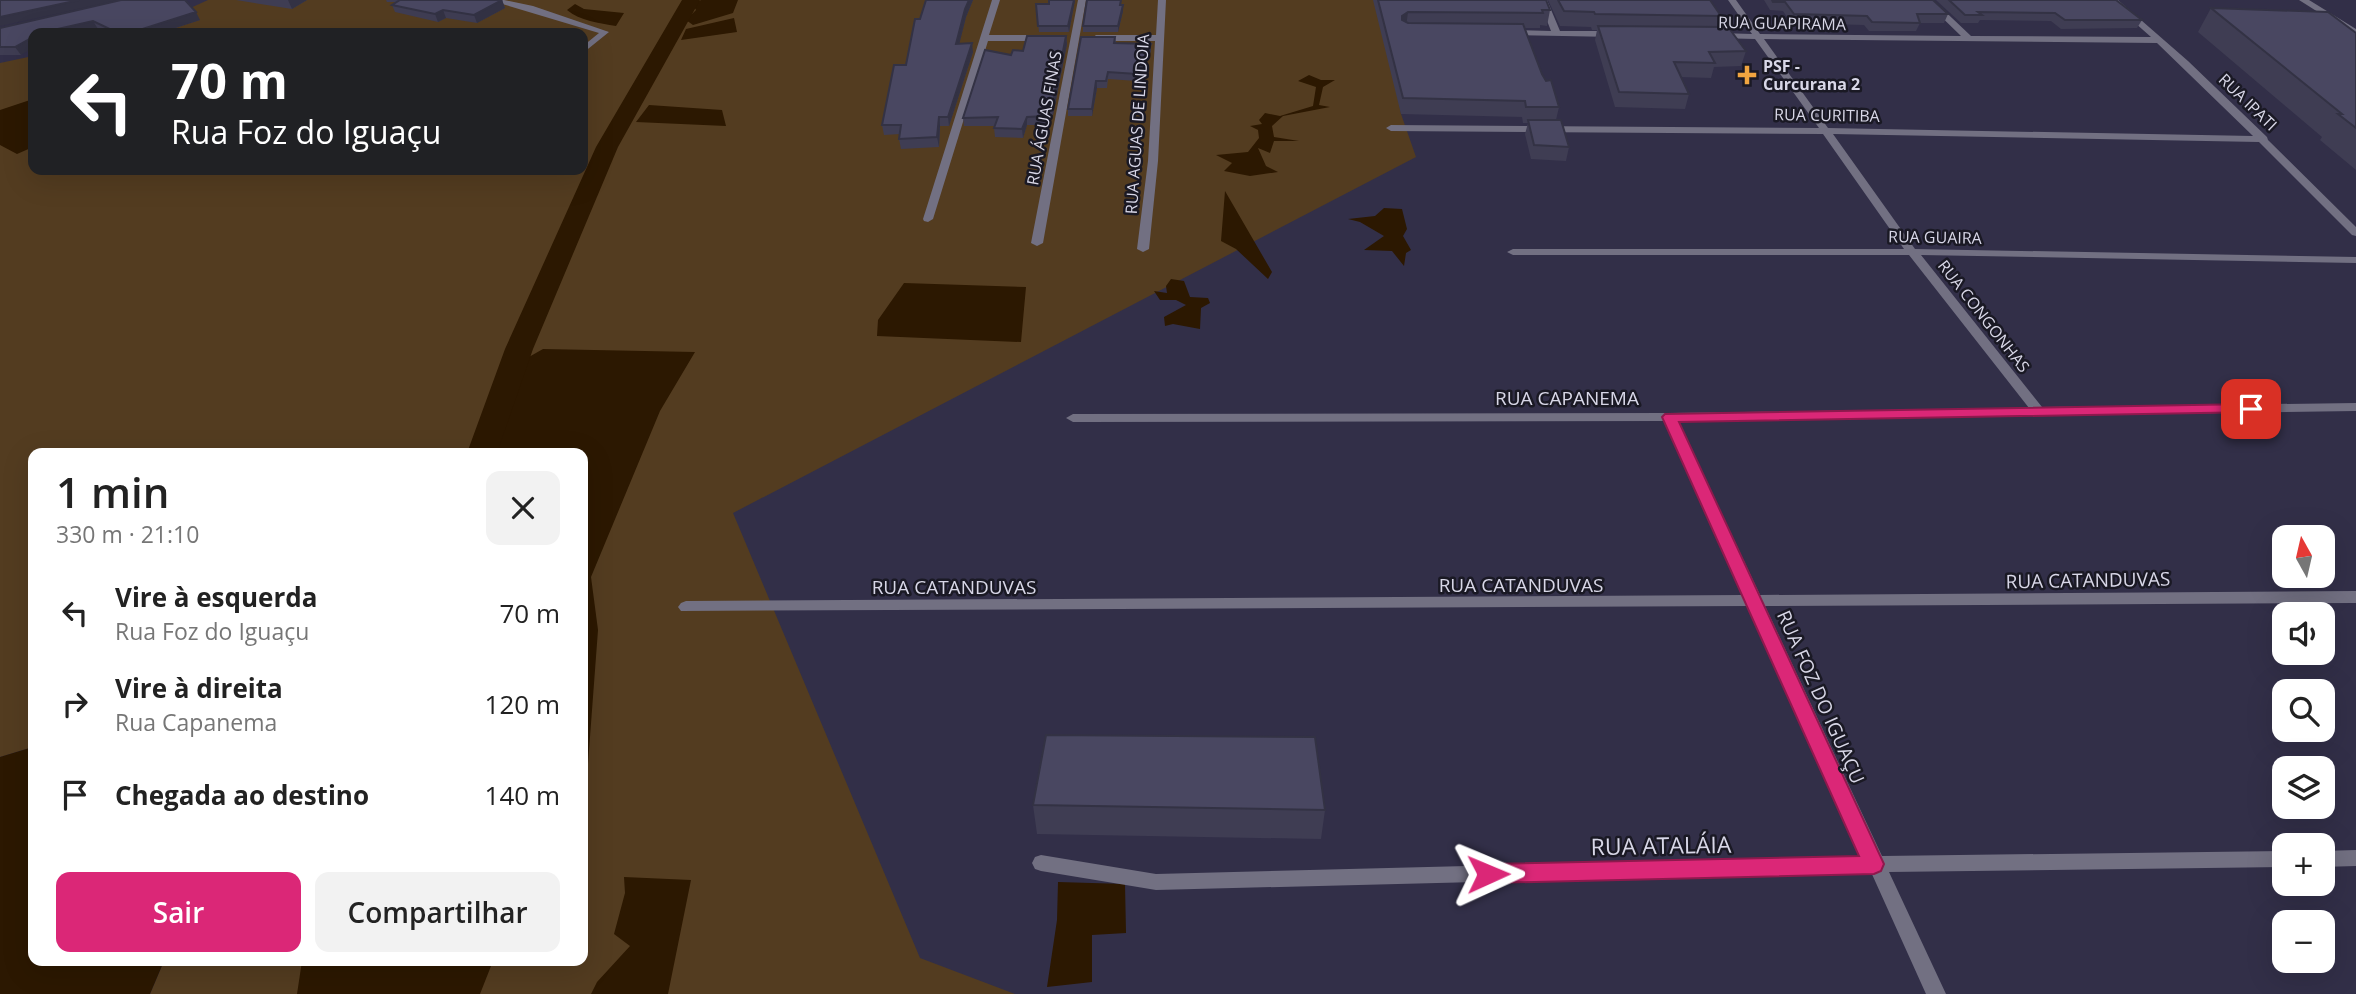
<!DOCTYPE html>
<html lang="pt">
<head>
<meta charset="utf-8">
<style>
  :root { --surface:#fff; --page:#f2f2f2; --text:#222; --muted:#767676; --accent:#db2777 }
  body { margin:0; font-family:"Open Sans",sans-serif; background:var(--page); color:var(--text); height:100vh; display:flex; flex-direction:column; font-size:26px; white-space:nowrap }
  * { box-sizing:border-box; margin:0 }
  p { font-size:23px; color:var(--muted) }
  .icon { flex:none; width:38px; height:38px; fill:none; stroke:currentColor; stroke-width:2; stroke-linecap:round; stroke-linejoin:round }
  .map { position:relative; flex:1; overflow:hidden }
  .details { position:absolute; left:28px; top:448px; width:560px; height:518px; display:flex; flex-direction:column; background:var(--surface); border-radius:14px; box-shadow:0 7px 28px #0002 }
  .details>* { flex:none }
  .hud { position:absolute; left:28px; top:28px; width:560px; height:147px; border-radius:14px; box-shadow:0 7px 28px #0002; background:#202124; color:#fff; overflow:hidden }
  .needle { width:46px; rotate:352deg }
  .fabs { position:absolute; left:2272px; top:525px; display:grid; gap:14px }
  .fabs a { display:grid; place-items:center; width:63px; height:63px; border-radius:14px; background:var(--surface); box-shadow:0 7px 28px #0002; font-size:35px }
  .pin { position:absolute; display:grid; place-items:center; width:60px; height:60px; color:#fff; margin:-30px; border-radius:14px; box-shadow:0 4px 10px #0006 }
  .me { position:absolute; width:77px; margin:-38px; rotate:89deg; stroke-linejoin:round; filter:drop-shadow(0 0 5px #0008) }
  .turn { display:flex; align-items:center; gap:24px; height:147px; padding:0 28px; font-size:32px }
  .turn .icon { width:91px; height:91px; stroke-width:2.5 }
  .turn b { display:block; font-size:49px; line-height:60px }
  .round { display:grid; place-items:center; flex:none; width:74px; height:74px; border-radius:14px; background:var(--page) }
  .head { display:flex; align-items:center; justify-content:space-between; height:119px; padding:0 28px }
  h1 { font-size:42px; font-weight:600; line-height:52px }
  .action { display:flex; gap:14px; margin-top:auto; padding:14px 28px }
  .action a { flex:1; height:80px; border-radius:14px; background:var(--accent); color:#fff; font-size:28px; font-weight:600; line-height:80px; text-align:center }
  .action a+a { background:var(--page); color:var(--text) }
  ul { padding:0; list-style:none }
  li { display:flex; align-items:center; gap:21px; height:91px; padding:0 28px }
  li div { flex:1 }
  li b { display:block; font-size:26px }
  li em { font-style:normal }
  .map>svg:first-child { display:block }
  .green { fill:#533c20 }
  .water { fill:#2c1801 }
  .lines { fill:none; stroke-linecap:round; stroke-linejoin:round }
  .canal { fill:#2c1801; fill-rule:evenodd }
  .street { fill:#727082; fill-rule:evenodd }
  .wall { fill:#3f3d53 }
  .shaded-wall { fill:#333244 }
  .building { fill:#494761; stroke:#333244; stroke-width:2 }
  .route { fill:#db2777; stroke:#8e194d; stroke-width:2 }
  .poi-dot { fill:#f1a540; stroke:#1a1924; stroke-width:2.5 }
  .labels { text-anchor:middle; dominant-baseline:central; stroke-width:5; stroke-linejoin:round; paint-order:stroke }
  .far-street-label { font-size:16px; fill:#d8d7e7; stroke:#1a1924 }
  .far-poi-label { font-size:16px; font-weight:bold; fill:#d8d7e7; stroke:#1a1924; text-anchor:start }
  .street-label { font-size:19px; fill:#d8d7e7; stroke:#1a1924 }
  .near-street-label { font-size:23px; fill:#d8d7e7; stroke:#1a1924 }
</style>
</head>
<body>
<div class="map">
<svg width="2356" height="994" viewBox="0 0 2356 994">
  <rect width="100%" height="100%" fill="#322f48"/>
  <!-- green -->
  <path class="green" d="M208,0H1380L1401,114L1416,157L733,513L920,958L1015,994H150L164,961H583V453H33V747L0,757V63L33,56V170H583V33H135Z"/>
  <!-- water -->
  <path class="water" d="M701,0H738L733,13L693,25L686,20L696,10L693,5Z
    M575,4L584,9L624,13L616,26C599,23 580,21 567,10Z
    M734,18L737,32L681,40L686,29Z
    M1309,75L1321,80H1335L1323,87L1319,105L1330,107L1283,116L1272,126L1274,137L1299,141H1274L1270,153L1258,148L1266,166L1278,172L1250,176L1224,171L1232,163L1216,155L1248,152L1259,138L1258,130L1250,126L1262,124L1259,120L1265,113L1280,116L1313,106L1316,87L1298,81Z
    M33,99V147L17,154L0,145V110Z
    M649,105L722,110L726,126L636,122Z
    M1225,191L1272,272L1268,279L1236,249L1221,241Z
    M1384,208L1402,209L1407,229L1403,236L1411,250L1406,253L1404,266L1392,251L1364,250L1384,236L1360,222L1348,219L1375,216Z
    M1171,279L1184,281L1190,297L1208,298L1210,303L1201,308L1200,329L1173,324L1165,326L1164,317L1186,305L1176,300H1160L1154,291L1167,293L1166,286Z
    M904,283L1026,287L1021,342L877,336L878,320Z
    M543,349L695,352L660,411L591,577L598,630L587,777L583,784V453H474L513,366Z
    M33,747V961H164L150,994H0V757Z
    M624,877L691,880L668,994H591L597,982L630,946L614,934L625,893Z
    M1058,882L1125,884L1126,933L1092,935V982L1047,987L1057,920Z
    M302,961H493L480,994H297Z"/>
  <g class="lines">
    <!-- canal -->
    <path class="canal" d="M682,0H700L618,147L533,349L497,453H467L505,349L596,147Z"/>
    <!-- street -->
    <path class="street" d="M489,0H504L533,6L609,32L583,53V46L599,33Z
      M992,0H1000L989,35H1045L1049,38L1045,41H988L933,219L928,222L924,221L923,219Z
      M1078,0H1086L1043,243L1037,246L1031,243Z
      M1158,0H1166L1158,161L1149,249L1143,252L1137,249L1148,161L1155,41H1096L1092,38L1096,35H1156Z
      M1539,0H1547L1560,31H1614L1618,34L1614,37L1505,35L1504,33L1508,30L1551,31Z
      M1728,0H1736L1760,34L1961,36L1924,0H1933L1971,36L2151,37L2109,0H2118L2188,61L2267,137L2268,140L2356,227V236L2352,235L2259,142L1833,134L1915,249L2356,257V263L1921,255L2042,407L2356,403V411L1678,421L1760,595L2356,591V603L1765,606L1882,856L2284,851V867L1889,872L1946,994H1926L1871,872L1156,890L1041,871L1035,869L1032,863L1035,857L1041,855L1156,874L1863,856L1750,606L681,611L678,607L681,603L686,601L1744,595L1665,421L1073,422L1066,418L1073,414L1670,413L2029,408L1909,255H1513L1507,252L1513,249H1904L1823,134L1391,131L1386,128L1391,125L1819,128L1755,39L1715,38L1714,36L1718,33L1752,34ZM1764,39L2157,43L2253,136L1828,128Z
      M2299,0H2309L2356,29V36Z
      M2356,850V866L2322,867V851Z"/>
  </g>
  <!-- wall -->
  <path class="wall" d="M121,0L200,20L160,33H107L98,29L79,33H33L21,55H0V28Z
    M236,0H307L292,9Z
    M386,0H502L505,8L477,23L446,18L438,22L395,12L392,5L396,2H387Z
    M926,0H973L966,17L959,44L973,52L949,126H940L939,147L901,149L899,139L900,134L884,135L882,125L906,65Z
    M1049,0H1075L1069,32H1039L1036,4H1049Z
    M1121,0V5H1123V11L1118,32H1083V26Z
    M1373,0H1546L1550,10L1547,26L1540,25V28H1524L1542,74L1559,107L1556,120L1569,147L1566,161L1531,159L1525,134L1528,123H1523L1522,117L1401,114Z
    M1548,0H1710L1721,16L1718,27L1746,51L1741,66L1714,67L1711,78L1681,77L1689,94L1685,109L1615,107L1595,40L1597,30H1592L1591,27L1560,26Z
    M1764,0H1933L1948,14L1944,23H1920L1916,31H1869L1864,25L1791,23L1783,11L1770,10Z
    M1936,0H2116L2142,20L2137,28L2061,29L2051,21L1980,20L1978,23H1961Z
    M2211,8L2356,33V170L2320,140L2322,137L2198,32Z
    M1066,36L1067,44L1053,115H1049L1048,125H1027L1023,138L995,137L994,128L995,126H964L963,118L1011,55Z
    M1115,37L1116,43L1151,44V51L1137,81L1108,79L1107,88H1097L1092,116H1068V109Z
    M1033,805L1325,810L1321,839L1037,834Z"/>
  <!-- shaded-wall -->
  <path class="shaded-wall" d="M79,0H120L0,26V17Z
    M288,0H307L292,9Z
    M502,0L505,8L477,23L474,15Z
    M969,0H973L966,17L957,53L956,44L965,9Z
    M1074,0H1075L1069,32L1068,26Z
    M1123,5V11L1118,32V26Z
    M443,10L446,18L438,22L435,14Z
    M196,12L200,20L160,33H130Z
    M1408,12L1406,27L1400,31L1402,16Z
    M93,21L98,29L79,33H40Z
    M1066,36L1067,44L1053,115L1052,107Z
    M33,37V48L21,55L15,47Z
    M972,43L973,52L949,126L948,117Z
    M1151,44V51L1137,81V74Z
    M1096,81L1097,88L1092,116V109Z
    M939,117L940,126L939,147L937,137Z
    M1027,117V125L1023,138L1022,129Z"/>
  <!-- building -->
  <path class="building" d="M0,0H79L0,17Z
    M121,0H185L196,12L130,33H118L93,21L40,33H33V37L15,47H0V28Z
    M400,0H502L474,15L443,10L435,14L392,5Z
    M926,0H969L965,9L956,44L972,43L948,117H939L937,137L899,139L901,125H882L894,65H906L915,19H920Z
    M1049,0H1074L1068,26H1038L1036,4H1049Z
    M1087,0H1121L1120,5H1123L1118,26H1083Z
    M1378,0H1546L1550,10H1542L1543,13L1408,12L1402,16V20L1408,23L1523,24L1542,74L1546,81L1551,80L1559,107H1526L1525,101L1403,98Z
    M1558,0H1710L1721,16L1595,14L1594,12L1564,11Z
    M1772,0H1933L1948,14H1917L1920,23L1872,22L1867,16L1794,14L1785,2H1773Z
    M1949,0H2116L2142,20H2065L2055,13L1978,12L1982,15H1965Z
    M2211,8L2328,12L2356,33V128L2338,114H2342Z
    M1598,26L1728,27L1746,51L1709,52L1715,63L1674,62L1689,94L1619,92Z
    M1027,36H1066L1052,107H1048L1047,116L1027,117L1022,129L994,128L998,117L963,118L985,50L1011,55L1013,50L1023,51Z
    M1081,37H1115L1114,43L1151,44L1137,74L1108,72L1106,81H1096L1092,109H1068Z
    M1528,120H1561L1569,147L1534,145Z
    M1046,735L1315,737L1325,810L1033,805Z"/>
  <!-- route -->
  <path class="route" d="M2251,404L2258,409L2256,412L1679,422L1884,864L1881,871L1874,874L1488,883L1480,880L1477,874L1480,867L1488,864L1859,856L1662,417L1665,414Z"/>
  <!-- markers -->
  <path class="poi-dot" d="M1743.5 64.5h7v7h7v7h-7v7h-7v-7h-7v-7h7z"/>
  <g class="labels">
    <!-- far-street labels -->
    <g class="far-street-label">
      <text transform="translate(1782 23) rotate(1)">RUA GUAPIRAMA</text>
      <text transform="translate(2248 102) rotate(44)">RUA IPATI</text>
      <text transform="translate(1827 115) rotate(1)">RUA CURITIBA</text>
      <text transform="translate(1044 118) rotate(-80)">RUA ÁGUAS FINAS</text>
      <text transform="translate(1137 124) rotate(-86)">RUA AGUAS DE LINDOIA</text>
      <text transform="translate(1935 237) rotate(1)">RUA GUAIRA</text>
      <text transform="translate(1984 316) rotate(52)">RUA CONGONHAS</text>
    </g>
    <!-- far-poi labels -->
    <g class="far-poi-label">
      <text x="1763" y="66">PSF -<tspan x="1763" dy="18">Curcurana 2</tspan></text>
    </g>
    <!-- street labels -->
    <g class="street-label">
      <text x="1567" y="398">RUA CAPANEMA</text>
      <text transform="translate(2088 580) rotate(-1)">RUA CATANDUVAS</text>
      <text x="1521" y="585">RUA CATANDUVAS</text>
      <text x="954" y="587">RUA CATANDUVAS</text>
      <text transform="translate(1821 697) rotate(66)">RUA FOZ DO IGUAÇU</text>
    </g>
    <!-- near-street labels -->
    <g class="near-street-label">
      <text transform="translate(1661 845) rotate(-1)">RUA ATALÁIA</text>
    </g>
  </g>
</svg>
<div class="fabs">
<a><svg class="needle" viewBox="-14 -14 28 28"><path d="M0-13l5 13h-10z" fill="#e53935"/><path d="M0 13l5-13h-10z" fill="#767676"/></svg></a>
<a><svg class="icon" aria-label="sound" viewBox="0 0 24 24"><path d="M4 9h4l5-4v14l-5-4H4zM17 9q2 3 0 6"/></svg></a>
<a><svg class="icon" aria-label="search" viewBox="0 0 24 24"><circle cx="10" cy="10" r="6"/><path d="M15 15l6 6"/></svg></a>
<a><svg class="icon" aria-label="layers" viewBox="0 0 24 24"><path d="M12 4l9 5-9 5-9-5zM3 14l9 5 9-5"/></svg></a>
<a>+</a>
<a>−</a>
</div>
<div class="pin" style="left:2251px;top:409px;background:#d93025"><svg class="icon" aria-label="arrive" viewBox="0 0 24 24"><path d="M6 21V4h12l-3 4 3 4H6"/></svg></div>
<svg class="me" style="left:1488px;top:874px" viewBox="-20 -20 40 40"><path d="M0-17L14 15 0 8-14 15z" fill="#db2777" stroke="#fff" stroke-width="4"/></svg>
<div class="hud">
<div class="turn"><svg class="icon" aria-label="left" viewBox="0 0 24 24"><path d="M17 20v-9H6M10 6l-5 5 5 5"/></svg><div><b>70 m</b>Rua Foz do Iguaçu</div></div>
</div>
<section class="details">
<div class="head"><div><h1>1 min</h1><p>330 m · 21:10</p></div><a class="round"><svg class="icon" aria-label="close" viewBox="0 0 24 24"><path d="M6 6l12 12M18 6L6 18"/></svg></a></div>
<ul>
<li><svg class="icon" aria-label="left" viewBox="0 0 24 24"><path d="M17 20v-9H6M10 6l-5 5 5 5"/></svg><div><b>Vire à esquerda</b><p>Rua Foz do Iguaçu</p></div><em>70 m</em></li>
<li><svg class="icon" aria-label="right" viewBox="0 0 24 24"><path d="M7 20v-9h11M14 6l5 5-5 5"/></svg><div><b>Vire à direita</b><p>Rua Capanema</p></div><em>120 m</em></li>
<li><svg class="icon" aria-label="arrive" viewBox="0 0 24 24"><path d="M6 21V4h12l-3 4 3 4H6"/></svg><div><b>Chegada ao destino</b></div><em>140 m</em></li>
</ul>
<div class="action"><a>Sair</a><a>Compartilhar</a></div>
</section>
</div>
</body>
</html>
